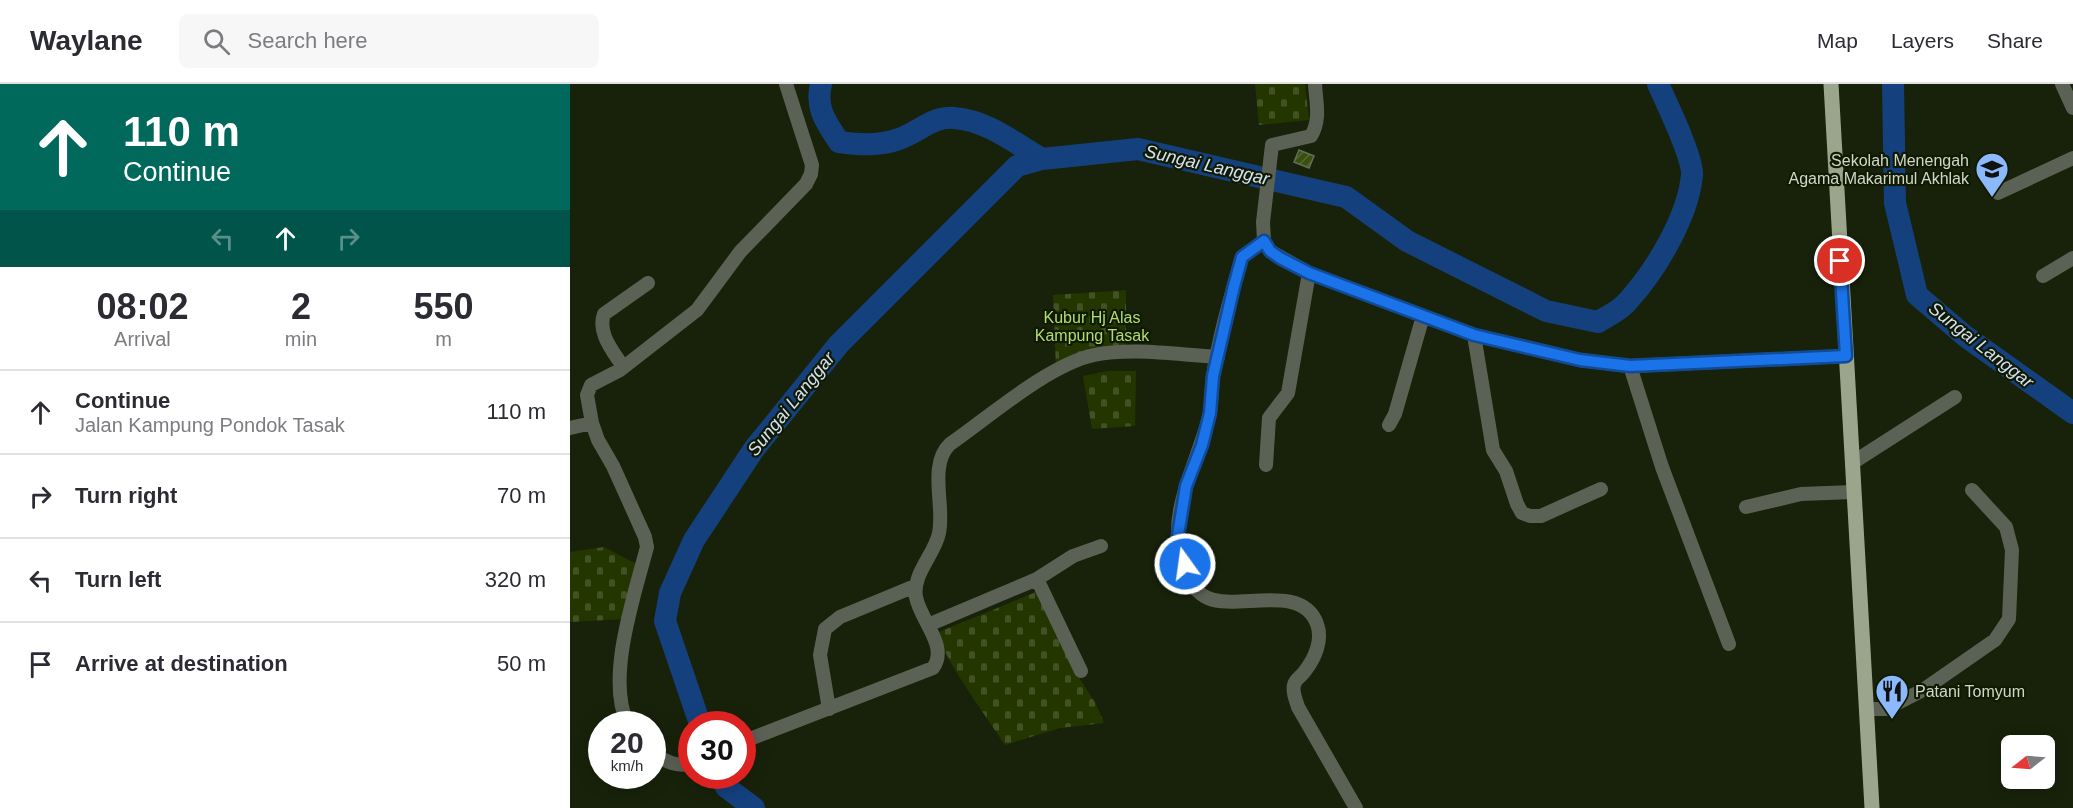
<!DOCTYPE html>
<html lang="en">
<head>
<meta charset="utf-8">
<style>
  :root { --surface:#fff; --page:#f7f7f7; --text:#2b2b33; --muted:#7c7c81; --line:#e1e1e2 }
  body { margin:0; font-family:Arial,sans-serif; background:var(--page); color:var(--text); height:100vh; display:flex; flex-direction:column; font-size:22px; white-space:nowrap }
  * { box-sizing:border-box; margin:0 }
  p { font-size:20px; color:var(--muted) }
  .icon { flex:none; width:33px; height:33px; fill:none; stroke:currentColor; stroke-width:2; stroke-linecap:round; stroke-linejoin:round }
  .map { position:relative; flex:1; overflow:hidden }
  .details { display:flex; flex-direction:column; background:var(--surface); width:570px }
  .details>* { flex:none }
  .hud { background:#00695c; color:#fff; overflow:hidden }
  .needle { width:39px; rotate:253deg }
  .tools { position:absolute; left:1431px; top:651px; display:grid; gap:12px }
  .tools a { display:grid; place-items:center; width:54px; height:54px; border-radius:9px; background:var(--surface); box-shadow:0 3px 15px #0003; font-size:30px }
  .speed { position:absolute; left:18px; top:627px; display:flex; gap:12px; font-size:30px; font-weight:700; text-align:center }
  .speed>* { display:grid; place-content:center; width:78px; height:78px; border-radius:50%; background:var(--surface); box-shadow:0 3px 15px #0003; line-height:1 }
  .speed small { font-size:15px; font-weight:400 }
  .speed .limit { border:9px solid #d22; background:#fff; color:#111 }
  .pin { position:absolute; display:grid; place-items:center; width:51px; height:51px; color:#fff; margin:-26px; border:3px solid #fff; border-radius:50%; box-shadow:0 2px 6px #0007 }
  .me { position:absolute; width:66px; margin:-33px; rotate:346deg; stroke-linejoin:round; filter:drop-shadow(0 0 4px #0008) }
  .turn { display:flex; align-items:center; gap:21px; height:126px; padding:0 24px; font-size:27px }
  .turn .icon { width:78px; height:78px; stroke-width:2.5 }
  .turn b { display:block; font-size:42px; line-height:51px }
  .lanes { display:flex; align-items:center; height:57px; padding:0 24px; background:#0003; justify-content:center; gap:30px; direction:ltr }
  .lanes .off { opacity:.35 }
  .eta { display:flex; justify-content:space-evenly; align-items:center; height:102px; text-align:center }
  .eta b { font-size:36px; font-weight:700; line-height:42px }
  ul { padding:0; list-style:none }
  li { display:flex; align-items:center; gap:18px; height:84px; padding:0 24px; border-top:2px solid var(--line) }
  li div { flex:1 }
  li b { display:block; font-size:22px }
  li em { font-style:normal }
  header { display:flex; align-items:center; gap:36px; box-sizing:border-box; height:84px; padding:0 30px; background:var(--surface); border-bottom:2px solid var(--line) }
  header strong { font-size:28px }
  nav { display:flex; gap:33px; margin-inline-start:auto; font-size:21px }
  .search { width:420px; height:54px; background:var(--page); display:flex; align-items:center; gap:15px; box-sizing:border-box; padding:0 21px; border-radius:9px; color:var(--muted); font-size:22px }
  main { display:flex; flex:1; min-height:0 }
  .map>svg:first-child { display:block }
  .cemetery { fill:url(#cemetery-stones) }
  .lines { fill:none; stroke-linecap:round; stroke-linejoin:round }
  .river { stroke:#14417e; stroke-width:22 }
  .building { fill:url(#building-hatch); stroke:#636f53; stroke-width:1.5 }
  .minor { stroke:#5c6155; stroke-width:14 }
  .major { stroke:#9aa58c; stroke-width:15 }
  .route-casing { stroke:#114b97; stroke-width:15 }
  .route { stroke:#1a73e8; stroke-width:10 }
  .labels { text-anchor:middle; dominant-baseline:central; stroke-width:4.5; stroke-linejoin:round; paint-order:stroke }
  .poi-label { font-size:16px; fill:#d0d7c8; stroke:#101902; text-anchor:end }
  .park-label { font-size:16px; fill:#b1dd71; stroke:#101902 }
  .water-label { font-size:18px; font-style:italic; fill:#d4e0f3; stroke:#101902 }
</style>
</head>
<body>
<header>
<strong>Waylane</strong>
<div class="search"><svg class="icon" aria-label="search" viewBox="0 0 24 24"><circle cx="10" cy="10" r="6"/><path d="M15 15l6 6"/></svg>Search here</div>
<nav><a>Map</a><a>Layers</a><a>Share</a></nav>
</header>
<main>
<section class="details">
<div class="hud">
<div class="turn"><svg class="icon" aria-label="ahead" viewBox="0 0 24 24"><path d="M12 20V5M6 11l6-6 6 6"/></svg><div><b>110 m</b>Continue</div></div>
<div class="lanes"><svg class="icon off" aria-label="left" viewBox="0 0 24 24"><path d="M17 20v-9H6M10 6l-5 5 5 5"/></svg><svg class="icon" aria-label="ahead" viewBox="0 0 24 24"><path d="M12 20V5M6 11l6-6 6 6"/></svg><svg class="icon off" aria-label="right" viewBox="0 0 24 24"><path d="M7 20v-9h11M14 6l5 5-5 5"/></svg></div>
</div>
<div class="eta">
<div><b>08:02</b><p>Arrival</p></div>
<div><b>2</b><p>min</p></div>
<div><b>550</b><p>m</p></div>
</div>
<ul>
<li><svg class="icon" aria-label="ahead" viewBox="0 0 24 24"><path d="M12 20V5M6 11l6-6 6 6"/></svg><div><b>Continue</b><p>Jalan Kampung Pondok Tasak</p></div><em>110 m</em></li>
<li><svg class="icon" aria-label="right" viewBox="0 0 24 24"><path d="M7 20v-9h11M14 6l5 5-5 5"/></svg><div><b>Turn right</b></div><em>70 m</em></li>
<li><svg class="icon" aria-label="left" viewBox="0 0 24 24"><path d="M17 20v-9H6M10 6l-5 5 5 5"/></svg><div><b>Turn left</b></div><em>320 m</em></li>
<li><svg class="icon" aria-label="arrive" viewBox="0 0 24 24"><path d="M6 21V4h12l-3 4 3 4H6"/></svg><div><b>Arrive at destination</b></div><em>50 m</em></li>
</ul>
</section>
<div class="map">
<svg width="1503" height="724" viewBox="0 0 1503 724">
  <defs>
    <pattern id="cemetery-stones" width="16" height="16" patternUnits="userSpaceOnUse" patternTransform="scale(1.5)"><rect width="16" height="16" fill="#243600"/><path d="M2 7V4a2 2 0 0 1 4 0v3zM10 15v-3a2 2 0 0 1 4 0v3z" fill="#435224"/></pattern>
    <pattern id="building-hatch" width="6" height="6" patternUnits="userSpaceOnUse" patternTransform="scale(1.5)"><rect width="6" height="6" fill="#384f0f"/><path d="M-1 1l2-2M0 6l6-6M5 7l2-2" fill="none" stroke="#546830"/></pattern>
  </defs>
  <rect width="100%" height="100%" fill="#18220a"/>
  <!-- cemetery -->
  <path class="cemetery" d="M685,0H735L739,36L689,41Z
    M556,206V270L486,284L483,211Z
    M538,287H566L565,342L522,345L513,292Z
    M34,463L70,482L55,535L0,538V468Z
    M471,506L501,581L526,620L534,639L490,644L435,661C422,640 367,567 369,548Z"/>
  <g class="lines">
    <!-- river -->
    <path class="river" d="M251,0C245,24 256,38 269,58C290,61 309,62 329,55C348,49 362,32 384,34C416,36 445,59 472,75
      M1323,0L1325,119L1347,211L1395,252L1503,329
      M130,640L95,537L100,509L124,456L184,365L269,260L447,82L472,75L568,65L776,113L837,157L976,227L1028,238C1038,232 1051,226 1058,217C1086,186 1118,133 1122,91C1123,73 1096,18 1088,0
      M151,692L156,703L184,724"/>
  </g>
  <!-- building -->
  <path class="building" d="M729,66L744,72L739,84L724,78Z"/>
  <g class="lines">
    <!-- minor -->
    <path class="minor" d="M745,0C746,18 751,36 741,52L702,61L693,138L694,157L700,167L739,189L904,251L1010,276L1060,282L1276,272
      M1492,0L1503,24
      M1428,109L1503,74
      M694,157L672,173C661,212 649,252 643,292C641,306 642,320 639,333C630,369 606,415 608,452C609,473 618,506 638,514C667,527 732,498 747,540C753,556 745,574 735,587C732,592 725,595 724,601C722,608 726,616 728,623L786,724
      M1473,192L1503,174
      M904,251L923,366L936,387L947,420L952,429L960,432H971L1031,405
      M1060,282L1092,383L1159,560
      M53,283C43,267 27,249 34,230L78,199
      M22,339L17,311L21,301L50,286L127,226L170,168L236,100L241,90L242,81L216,0
      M819,341L825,330L853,232
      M0,344L22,339L28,356L43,382L75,453L77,463C65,509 35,596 58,640
      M1282,379L1385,313
      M696,381L699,334L718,309L739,189
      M1176,423L1231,410L1283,408
      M467,495L511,587
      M358,541L467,495L503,472L531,462
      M259,625L250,571L255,545L270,533L345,502
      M1296,625H1316L1353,606L1425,556L1439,535L1442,466L1436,443L1402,406
      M172,658L363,584C379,562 350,536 346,513C342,490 365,470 369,449C375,422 358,381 380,360C419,333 478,281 524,271C563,263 608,271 648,273
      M82,669C95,677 107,684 122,679"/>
    <!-- major -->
    <path class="major" d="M1261,0L1302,724"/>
  </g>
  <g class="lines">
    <defs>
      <path id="route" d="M615,480L608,451L616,402L632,361L640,329L643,292L664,202L672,173L694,157L700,167L710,174L739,189L904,251L1010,276L1060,282L1276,272L1270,177"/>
    </defs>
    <!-- route casing -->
    <use href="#route" class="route-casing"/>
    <!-- route -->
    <use href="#route" class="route"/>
  </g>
  <!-- icons -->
  <defs>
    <symbol id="school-pin" viewBox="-11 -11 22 30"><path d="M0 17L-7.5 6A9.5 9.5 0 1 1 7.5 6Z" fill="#8bb9fc" stroke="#101902"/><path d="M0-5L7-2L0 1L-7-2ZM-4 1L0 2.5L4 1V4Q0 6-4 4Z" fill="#111"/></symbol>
    <symbol id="restaurant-pin" viewBox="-11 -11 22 30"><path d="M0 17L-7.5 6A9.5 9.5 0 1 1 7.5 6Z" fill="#8bb9fc" stroke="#101902"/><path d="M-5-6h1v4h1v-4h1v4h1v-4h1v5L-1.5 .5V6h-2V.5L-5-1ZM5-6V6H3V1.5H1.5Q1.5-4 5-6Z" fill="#111"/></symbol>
  </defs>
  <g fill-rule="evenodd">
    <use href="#school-pin" x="1403" y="66" width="38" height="52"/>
    <use href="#restaurant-pin" x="1303" y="588" width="38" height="52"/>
  </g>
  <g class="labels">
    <!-- poi labels -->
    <g class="poi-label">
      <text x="1399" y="76">Sekolah Menengah<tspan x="1399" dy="18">Agama Makarimul Akhlak</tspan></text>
      <text x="1345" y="607" text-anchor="start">Patani Tomyum</text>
    </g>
    <!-- park labels -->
    <g class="park-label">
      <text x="522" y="233">Kubur Hj Alas<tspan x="522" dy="18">Kampung Tasak</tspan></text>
    </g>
    <!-- water labels -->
    <g class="water-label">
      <text transform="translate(637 81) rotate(13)">Sungai Langgar</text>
      <text transform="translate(1411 261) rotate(38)">Sungai Langgar</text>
      <text transform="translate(221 320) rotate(-51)">Sungai Langgar</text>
    </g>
  </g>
</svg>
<div class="tools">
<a><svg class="needle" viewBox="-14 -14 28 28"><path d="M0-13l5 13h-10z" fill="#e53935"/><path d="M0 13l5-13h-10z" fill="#7c7c81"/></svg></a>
</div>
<div class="speed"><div>20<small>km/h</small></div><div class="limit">30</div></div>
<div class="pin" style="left:1270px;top:177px;background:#d93025"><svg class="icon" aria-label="arrive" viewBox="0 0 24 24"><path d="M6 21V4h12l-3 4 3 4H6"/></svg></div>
<svg class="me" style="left:615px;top:480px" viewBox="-20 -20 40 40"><circle r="17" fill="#1a73e8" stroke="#fff" stroke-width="3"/><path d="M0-11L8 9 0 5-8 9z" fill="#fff"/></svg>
</div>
</main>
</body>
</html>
